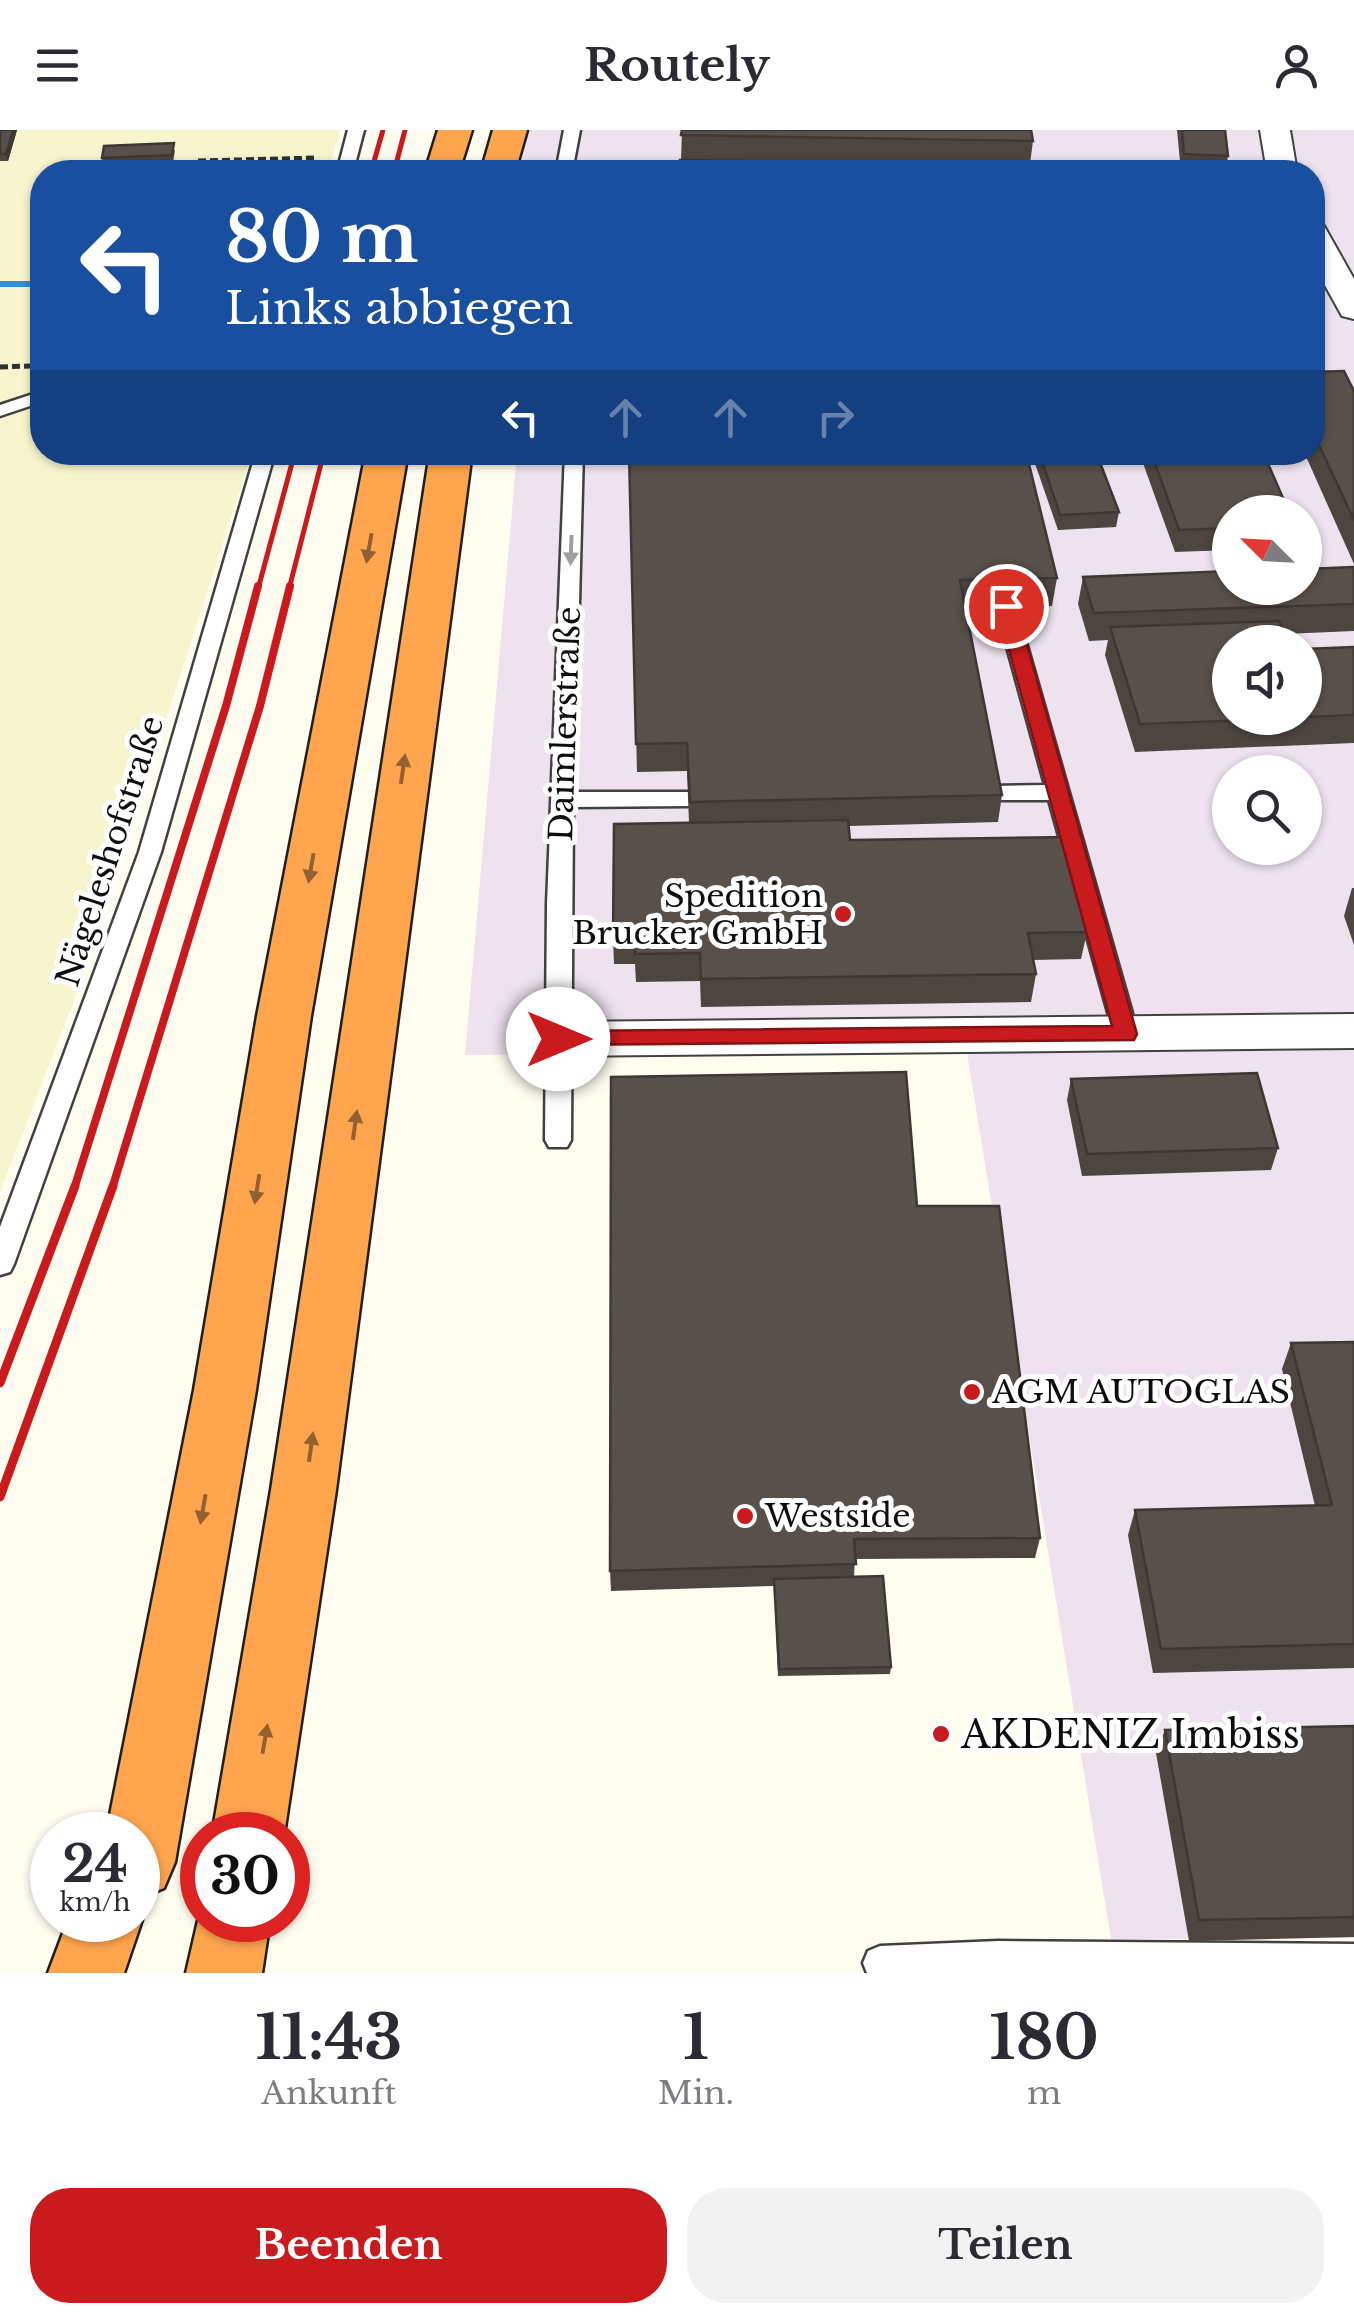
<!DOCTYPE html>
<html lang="de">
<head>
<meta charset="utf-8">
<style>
  :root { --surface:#fff; --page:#f2f2f3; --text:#2b2b33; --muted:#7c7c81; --accent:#c91b1d }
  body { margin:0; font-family:"Libre Baskerville",serif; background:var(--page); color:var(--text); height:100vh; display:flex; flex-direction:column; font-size:38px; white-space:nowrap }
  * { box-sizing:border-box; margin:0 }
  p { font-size:32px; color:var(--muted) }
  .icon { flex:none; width:55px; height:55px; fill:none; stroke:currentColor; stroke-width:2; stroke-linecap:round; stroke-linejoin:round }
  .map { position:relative; height:1843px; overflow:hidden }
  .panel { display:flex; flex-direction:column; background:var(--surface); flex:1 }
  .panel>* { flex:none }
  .guide { position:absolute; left:30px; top:30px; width:1295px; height:305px; border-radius:40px; box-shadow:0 2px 8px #0004; background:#1a4fa0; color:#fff; overflow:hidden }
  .needle { width:65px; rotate:294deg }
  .controls { position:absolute; left:1212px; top:365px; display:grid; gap:20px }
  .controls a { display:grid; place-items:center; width:110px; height:110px; border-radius:50%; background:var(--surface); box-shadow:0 2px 8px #0004; font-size:50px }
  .speed { position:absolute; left:30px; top:1682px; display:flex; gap:20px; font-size:50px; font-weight:700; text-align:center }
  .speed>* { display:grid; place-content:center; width:130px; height:130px; border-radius:50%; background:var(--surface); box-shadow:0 2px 8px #0004; line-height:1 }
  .speed small { font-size:25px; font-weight:400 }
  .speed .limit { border:15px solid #d22; background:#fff; color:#111 }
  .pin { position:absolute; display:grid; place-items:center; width:85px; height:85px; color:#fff; margin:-42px; border:5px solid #fff; border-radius:50%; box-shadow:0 2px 10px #0007 }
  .me { position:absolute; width:110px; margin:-55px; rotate:90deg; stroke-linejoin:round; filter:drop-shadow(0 0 8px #0008) }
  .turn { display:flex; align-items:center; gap:35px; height:210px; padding:0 30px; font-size:45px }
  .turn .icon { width:130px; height:130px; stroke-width:2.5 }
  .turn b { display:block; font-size:70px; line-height:85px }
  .lanes { display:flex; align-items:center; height:95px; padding:0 30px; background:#0003; justify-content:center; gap:50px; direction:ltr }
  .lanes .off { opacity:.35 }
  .eta { display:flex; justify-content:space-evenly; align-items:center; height:170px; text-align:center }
  .eta b { font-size:60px; font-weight:700; line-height:70px }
  .button { display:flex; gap:20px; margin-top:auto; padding:20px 30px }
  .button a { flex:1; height:115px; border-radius:40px; background:var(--accent); color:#fff; font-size:40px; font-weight:700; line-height:115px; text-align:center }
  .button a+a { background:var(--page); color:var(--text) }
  header { display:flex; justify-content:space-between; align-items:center; height:130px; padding:0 30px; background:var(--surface); font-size:45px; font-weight:700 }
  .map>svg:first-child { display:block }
  .industrial { fill:#ede2ee; fill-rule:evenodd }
  .farmland { fill:#f7f5cd }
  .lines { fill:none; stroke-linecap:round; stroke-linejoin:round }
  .stream { fill:#318fd7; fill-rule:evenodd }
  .lane-casing { stroke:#414141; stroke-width:5 }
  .street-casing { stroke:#414141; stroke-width:4 }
  .highway-casing { stroke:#1f1f1f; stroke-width:5 }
  .path { stroke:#303030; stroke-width:5; stroke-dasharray:8 4; stroke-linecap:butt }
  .lane { fill:#fff; fill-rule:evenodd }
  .street { fill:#fff; fill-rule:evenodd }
  .highway { fill:#ffa54e; fill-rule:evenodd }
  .rail-far2 { stroke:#c91b1d; stroke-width:5 }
  .rail-far1 { stroke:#c91b1d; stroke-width:8 }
  .rail { stroke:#c91b1d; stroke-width:9 }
  .wall { fill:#4c4540 }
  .shaded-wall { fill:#3e3834 }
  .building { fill:#58504a; stroke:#3e3834; stroke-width:2.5 }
  .oneway { fill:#936131 }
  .oneway2 { fill:#9f9f9f }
  .route { fill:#c91b1d; stroke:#831213; stroke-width:2.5 }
  .poi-dot { fill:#c91b1d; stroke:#fff; stroke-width:4 }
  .labels { text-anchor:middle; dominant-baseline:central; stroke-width:10; stroke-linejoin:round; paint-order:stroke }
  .street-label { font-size:32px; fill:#0e0e0e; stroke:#fff }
  .poi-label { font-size:32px; fill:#0e0e0e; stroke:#fff; text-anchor:start }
  .near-poi-label { font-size:38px; fill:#0e0e0e; stroke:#fff; text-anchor:start }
</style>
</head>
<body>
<header><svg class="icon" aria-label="menu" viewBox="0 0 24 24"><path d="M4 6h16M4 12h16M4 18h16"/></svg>Routely<svg class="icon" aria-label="person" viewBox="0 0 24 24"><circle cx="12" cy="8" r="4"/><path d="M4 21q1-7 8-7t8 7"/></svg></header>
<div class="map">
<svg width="1354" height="1843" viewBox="0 0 1354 1843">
  <rect width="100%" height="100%" fill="#fffdf0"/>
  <!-- industrial -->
  <path class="industrial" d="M528,0H1354V1808L1111,1809L967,923L465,925L517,323L1312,322V42H520ZM1230,382H1305V458H1230ZM1230,512H1305V588H1230ZM1230,642H1305V718H1230Z"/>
  <!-- farmland -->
  <path class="farmland" d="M0,0H340L328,42H42V261L0,275Z
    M42,273V322L252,323L84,844L0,1062V288Z"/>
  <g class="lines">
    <!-- stream -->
    <path class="stream" d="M0,151H42V157H0Z"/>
    <defs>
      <path id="lane" d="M348,0H364L353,42H337Z
        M564,0H580L572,42H556Z
        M42,261V272L0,286V275Z
        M256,322H275L161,722L14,1134L10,1142L0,1145V1097L139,722Z
        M565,322H583L574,662H688L699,669L688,676L573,677L571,1010L567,1017H549L545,1010L547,774Z
        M1006,471L1016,477L1138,904L1135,910H1117L1114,904L1049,670H992L981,663L992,656L1045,655L996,477Z
        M998,1811L1354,1814V1843H867L863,1833L868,1821L880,1816Z"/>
      <path id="street" d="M1260,0H1290L1297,42H1267Z
        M1312,92L1323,94L1354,149V189L1342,186L1312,132Z
        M1354,884V918L558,926L541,921L534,909L541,897L558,892Z"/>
      <path id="highway" d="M438,0H472L459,42H425Z
        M493,0H527L515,42H481Z
        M366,322H408L311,886L256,1260L175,1732L164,1758L138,1769V1705H106L194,1260L257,886Z
        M430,322H472L336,1360L284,1705H212L271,1360Z
        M202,1773V1790H270L262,1843H186Z
        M138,1778L142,1790L124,1843H48L68,1790H138Z"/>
    </defs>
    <!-- lane casing -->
    <use href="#lane" class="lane-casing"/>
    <!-- street casing -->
    <use href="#street" class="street-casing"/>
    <!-- highway casing -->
    <use href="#highway" class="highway-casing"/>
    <!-- path -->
    <path class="path" d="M198,31L318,28
      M0,237L31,236"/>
    <!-- lane -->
    <use href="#lane" class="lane"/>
    <!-- street -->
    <use href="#street" class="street"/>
    <!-- highway -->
    <use href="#highway" class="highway"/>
    <!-- rail-far2 -->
    <path class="rail-far2" d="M371,42L383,0
      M394,42L405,0
      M258,459L295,322
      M289,459L324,322"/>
    <!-- rail-far1 -->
    <path class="rail-far1" d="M74,1059L226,576L258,456
      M112,1059L260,576L290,456"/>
    <!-- rail -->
    <path class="rail" d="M0,1253L75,1056
      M0,1367L113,1056"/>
  </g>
  <!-- wall -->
  <path class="wall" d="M0,0H17L8,31H0Z
    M682,0L1033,11L1029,42L681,30Z
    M1177,0H1225L1228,26L1225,42H1181Z
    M175,20L173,33L103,35L102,28Z
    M1312,242L1354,261V434L1304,322H1312Z
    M629,322L1057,448L1052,476L965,477L1002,665L998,692L849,696L850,710L1087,802L1081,829L1033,830L1036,844L1031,872L701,877L700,851L636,852L635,834H614L613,807L689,693L687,641L637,642Z
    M1031,322H1096L1119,382L1116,397L1058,400Z
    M1139,322H1263L1230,382V420L1175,422Z
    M1354,437V501L1284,504L1230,588L1354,517V613L1135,622L1105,525L1108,510L1089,511L1078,474L1083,447Z
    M1352,758H1354V815L1344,786Z
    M1071,949L1278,1018L1271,1040L1082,1046L1067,970Z
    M917,1076L1040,1408L1035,1428L855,1429L854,1447L891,1537L890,1544L778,1546L774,1456L611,1461L610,1441Z
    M1354,1212V1538L1153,1543L1128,1405L1135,1380L1315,1376L1282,1239L1291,1213Z
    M1354,1596V1807L1189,1811L1156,1623L1165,1600Z"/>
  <!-- shaded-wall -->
  <path class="shaded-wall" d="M13,0H17L8,31L6,24Z"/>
  <!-- building -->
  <path class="building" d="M0,0H13L6,24H0Z
    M682,0H1031L1033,11L681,5Z
    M1182,0H1225L1228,26L1184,24Z
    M174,13L172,25L102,28L104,16Z
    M680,30L1027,36L1028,42H679Z
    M1344,241L1354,261V390L1312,300V242Z
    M629,322H1026L1057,448L960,450L1002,665L690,672L687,613L636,614Z
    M1039,322H1096L1119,382L1060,385Z
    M1151,322H1263L1289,382H1230V398L1179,400Z
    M1354,437V474L1094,483L1083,447L1230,441V458H1305V439Z
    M1279,491L1287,512H1230V588H1303L1140,594L1110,497Z
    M1354,517V585L1305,587V519Z
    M848,690L850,710L1067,707L1087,802L1028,803L1036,844L701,849L700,823L635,824V806L613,807L614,694Z
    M906,942L917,1076H999L1040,1408L854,1409L856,1434L610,1441L611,947Z
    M1257,943L1278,1018L1087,1024L1071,949Z
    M1354,1212V1514L1161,1519L1135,1380L1332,1375L1291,1213Z
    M883,1446L891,1537L779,1539L774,1449Z
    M1354,1596V1787L1199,1790L1165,1600Z"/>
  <!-- one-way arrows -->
  <defs><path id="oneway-solid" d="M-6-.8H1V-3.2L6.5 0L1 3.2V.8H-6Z" transform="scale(2.5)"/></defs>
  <g class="oneway">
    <use href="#oneway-solid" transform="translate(369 418) rotate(100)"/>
    <use href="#oneway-solid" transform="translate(403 639) rotate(-82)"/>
    <use href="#oneway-solid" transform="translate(311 738) rotate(100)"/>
    <use href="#oneway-solid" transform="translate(355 995) rotate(-82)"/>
    <use href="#oneway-solid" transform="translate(257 1059) rotate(99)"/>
    <use href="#oneway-solid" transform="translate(311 1317) rotate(-82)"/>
    <use href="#oneway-solid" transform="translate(203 1379) rotate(100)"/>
    <use href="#oneway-solid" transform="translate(265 1609) rotate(-80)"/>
  </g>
  <use class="oneway2" href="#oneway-solid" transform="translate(571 420) rotate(92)"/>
  <!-- route -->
  <path class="route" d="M1006,471L1016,476L1137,904L1134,910L550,915L547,909L550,903L558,901L1112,896L997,476Z"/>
  <!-- markers -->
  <g class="poi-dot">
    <circle cx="843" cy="784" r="10"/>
    <circle cx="972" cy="1262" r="10"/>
    <circle cx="745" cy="1386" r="10"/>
    <circle cx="941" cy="1604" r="10"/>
  </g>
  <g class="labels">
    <!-- street labels -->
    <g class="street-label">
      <text transform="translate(565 594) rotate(-88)">Daimlerstraße</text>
      <text transform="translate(110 721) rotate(-72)">Nägeleshofstraße</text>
    </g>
    <!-- poi labels -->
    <g class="poi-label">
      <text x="823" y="766" text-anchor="end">Spedition<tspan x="823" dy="37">Brucker GmbH</tspan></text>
      <text x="992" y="1262">AGM AUTOGLAS</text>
      <text x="765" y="1386">Westside</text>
    </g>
    <!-- near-poi labels -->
    <g class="near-poi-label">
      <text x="961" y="1604">AKDENIZ Imbiss</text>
    </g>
  </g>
</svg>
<div class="controls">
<a><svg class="needle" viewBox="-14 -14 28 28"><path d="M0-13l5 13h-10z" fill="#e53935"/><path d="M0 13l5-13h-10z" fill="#7c7c81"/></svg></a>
<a><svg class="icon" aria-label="sound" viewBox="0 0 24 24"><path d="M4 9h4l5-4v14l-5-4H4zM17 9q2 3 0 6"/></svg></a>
<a><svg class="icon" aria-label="search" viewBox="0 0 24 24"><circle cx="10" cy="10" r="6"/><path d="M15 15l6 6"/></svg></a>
</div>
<div class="speed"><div>24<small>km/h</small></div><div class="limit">30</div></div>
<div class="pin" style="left:1006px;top:476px;background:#d93025"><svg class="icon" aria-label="arrive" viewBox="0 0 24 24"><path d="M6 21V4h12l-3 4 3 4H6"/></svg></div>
<svg class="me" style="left:558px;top:909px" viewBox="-20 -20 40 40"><circle r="19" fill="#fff"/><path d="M0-13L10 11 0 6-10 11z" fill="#c91b1d"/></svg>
<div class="guide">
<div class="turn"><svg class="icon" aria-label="left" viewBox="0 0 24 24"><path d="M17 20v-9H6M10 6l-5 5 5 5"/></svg><div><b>80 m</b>Links abbiegen</div></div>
<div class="lanes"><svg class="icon" aria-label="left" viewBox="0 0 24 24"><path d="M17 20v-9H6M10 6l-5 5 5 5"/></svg><svg class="icon off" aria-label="ahead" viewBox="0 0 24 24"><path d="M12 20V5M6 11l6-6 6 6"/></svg><svg class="icon off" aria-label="ahead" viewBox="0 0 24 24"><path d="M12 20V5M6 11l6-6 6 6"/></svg><svg class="icon off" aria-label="right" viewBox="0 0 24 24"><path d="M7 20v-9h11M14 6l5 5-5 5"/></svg></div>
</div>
</div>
<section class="panel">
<div class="eta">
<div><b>11:43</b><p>Ankunft</p></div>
<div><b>1</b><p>Min.</p></div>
<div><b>180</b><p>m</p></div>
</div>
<div class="button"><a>Beenden</a><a>Teilen</a></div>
</section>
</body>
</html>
